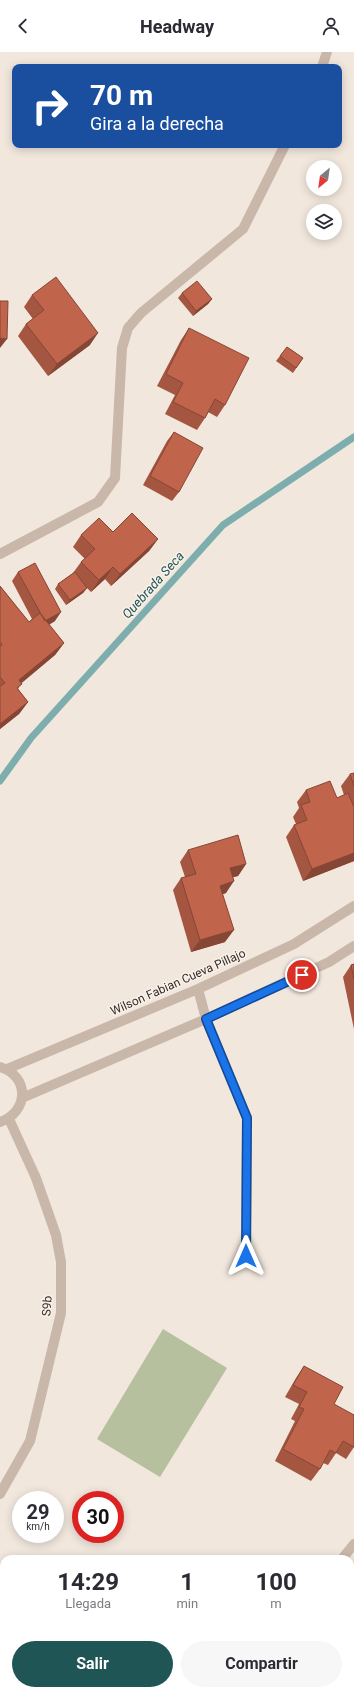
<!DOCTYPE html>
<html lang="es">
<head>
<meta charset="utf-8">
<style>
  :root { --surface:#fff; --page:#f7f7f7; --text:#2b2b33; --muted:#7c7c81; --accent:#205556 }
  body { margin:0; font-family:Roboto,sans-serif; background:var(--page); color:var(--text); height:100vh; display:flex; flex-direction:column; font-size:15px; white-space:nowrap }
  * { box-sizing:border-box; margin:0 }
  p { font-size:13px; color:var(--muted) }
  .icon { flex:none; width:22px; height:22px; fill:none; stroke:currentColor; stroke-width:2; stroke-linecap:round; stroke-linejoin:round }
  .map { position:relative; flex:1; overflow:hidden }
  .drawer { position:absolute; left:0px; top:1503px; width:354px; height:140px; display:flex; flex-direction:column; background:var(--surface); border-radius:12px 12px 0 0; box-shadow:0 2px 10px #0003 }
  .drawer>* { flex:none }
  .top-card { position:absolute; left:12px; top:12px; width:330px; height:84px; border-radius:8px; box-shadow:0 2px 10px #0003; background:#1a4fa0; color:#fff; overflow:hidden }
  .needle { width:26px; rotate:209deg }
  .controls { position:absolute; left:306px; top:108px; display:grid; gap:8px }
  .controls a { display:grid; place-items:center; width:36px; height:36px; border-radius:50%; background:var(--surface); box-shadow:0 2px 10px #0003; font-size:20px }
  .speed { position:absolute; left:12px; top:1439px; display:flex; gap:8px; font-size:20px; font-weight:700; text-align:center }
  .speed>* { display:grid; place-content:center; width:52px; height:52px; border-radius:50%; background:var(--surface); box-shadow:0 2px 10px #0003; line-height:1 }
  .speed small { font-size:10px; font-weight:400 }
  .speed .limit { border:6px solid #d22; background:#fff; color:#111 }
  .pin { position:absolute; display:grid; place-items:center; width:34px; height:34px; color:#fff; margin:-17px; border:2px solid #fff; border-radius:50%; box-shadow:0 1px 4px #0007 }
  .me { position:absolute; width:44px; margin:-22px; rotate:0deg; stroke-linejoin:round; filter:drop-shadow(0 0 3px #0008) }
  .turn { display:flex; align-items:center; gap:14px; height:84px; padding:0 12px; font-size:18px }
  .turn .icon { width:52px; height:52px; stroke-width:2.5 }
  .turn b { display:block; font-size:28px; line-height:34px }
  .eta { display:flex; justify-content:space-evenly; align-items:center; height:68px; text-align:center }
  .eta b { font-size:24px; font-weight:700; line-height:28px }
  .primary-button { display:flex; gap:8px; margin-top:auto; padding:8px 12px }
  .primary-button a { flex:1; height:46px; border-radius:24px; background:var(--accent); color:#fff; font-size:16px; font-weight:700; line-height:46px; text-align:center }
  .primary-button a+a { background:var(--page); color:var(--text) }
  header { display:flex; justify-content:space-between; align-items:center; height:52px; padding:0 12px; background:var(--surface); font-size:18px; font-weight:700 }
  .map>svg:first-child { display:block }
  .green { fill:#b6c09e }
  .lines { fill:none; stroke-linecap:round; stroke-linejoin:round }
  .stream { stroke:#7dadad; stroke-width:7 }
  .street { stroke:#c9b7aa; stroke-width:10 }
  .wall { fill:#a55641 }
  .shaded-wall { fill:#864635 }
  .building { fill:#c0644c; stroke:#864635 }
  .route-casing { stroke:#114b97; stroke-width:10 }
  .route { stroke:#1a73e8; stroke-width:7 }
  .labels { text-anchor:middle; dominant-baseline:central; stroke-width:3; stroke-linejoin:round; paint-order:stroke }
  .street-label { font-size:12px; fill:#362d29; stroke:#f9f1e9 }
  .water-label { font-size:13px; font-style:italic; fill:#205556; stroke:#f9f1e9 }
</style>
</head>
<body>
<header><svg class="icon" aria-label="back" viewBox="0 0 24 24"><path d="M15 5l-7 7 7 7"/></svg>Headway<svg class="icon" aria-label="person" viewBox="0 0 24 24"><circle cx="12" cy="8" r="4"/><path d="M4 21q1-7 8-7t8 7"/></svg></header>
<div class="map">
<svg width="354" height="1643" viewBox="0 0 354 1643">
  <rect width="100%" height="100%" fill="#f1e7dd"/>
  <!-- green -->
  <path class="green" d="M163,1277L227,1316L160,1425L97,1387Z"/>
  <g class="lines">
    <!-- stream -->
    <path class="stream" d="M0,729L31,686L223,473L354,385"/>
    <!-- street -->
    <path class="street" d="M322,15L327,0
      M0,502L98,450L115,426L122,296L128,276L141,261L243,177L285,93
      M198,937L206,967L247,1066L246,1204
      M0,1015C30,1024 29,1060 0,1070
      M7,1017L198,937L294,892L354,854
      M22,1046L206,967L329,910L354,894
      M0,1442L30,1389L61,1261V1210L56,1183L36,1126L9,1067
      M342,1507L354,1492
      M232,1643L235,1639"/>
  </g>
  <!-- wall -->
  <path class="wall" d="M182,241L212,247L208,252L193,264L178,246Z
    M32,243L90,293L48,324L18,284L26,272L33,267L24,255Z
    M189,276L225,353L217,365L208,360L205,366L197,378L165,362L175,343L157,334L181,288Z
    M287,295L303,306L293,321L276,309Z
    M174,380L179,440L172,449L143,433L167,389Z
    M113,480L158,487L149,499L111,534L105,527L91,540L87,536L83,541L66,553L55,537L58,532L73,521L81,510L85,507L73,495L81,483Z
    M18,520L55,569L49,573L64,591L55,603L21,631L18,637L28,650L19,662L0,677V534L29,570L32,567L12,529Z
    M354,721V809L303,829L286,785L294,773L296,772L293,765L299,756L297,750L306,738L337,746L344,743L341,734L350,722Z
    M188,798L246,812L238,824L233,825L226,841L223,842L225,890L191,900L173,838L181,826L185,825L180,810Z
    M354,912V977L343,925L351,913Z
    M304,1314L334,1352L354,1395L346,1407L336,1401L328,1413L323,1411L320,1417L311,1429L275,1409L295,1369L291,1367L299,1352L285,1345L296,1326Z"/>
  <!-- shaded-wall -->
  <path class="shaded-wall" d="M212,247L208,252L193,264L196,259Z
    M98,281L90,293L48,324L57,312Z
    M0,286L7,287L0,296Z
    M158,487L149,499L111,534L120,522Z
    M113,515L105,527L91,540L99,528Z
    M87,536L83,541L66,553L70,548Z
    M61,560L55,569L38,578L44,569Z
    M64,591L55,603L11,640L19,628Z
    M28,650L19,662L0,677V672Z
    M354,801V809L303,829L312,817Z
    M246,812L238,824L222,828L230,816Z
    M234,829L226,841L212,846L220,834Z
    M234,878L225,890L191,900L200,888Z"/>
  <!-- building -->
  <path class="building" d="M56,225L98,281L57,312L26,272L44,258L32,243Z
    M197,229L212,247L196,259L182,241Z
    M0,249H8L7,287L0,286Z
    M189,276L249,306L225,353L215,347L205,366L173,350L183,331L166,322Z
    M287,295L303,306L296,316L280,304Z
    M174,380L203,396L179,440L150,424Z
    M132,461L158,487L120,522L113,515L99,528L81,510L95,497L81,483L99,466L113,480Z
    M35,511L61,560L45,569L42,564L18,520Z
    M75,520L87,536L70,548L58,532Z
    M0,534L29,570L40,561L64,591L19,628L22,632L17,636L28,650L0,672V634L5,631L0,625V594L2,593L0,590Z
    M354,721V734L350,722Z
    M330,729L337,746L348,741L354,755V801L312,817L294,773L307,768L301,753L310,750L306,738Z
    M238,783L246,812L230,816L234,829L220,834L234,878L200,888L181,826L196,822L188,798Z
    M354,912V927L351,913Z
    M304,1314L343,1335L334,1352L354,1363V1395L343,1389L336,1401L330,1398L320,1417L283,1397L304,1357L299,1355L307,1340L293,1333Z"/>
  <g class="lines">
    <defs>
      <path id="route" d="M246,1204L247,1066L206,967L302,923"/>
    </defs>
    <!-- route casing -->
    <use href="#route" class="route-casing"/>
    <!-- route -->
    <use href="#route" class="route"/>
  </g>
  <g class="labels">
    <!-- street labels -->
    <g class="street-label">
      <text transform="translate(178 930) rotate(-24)">Wilson Fabian Cueva Pillajo</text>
      <text transform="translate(47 1254) rotate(-86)">S9b</text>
    </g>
    <!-- water labels -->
    <g class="water-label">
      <text transform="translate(153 533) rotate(-48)">Quebrada Seca</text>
    </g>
  </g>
</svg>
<div class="controls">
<a><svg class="needle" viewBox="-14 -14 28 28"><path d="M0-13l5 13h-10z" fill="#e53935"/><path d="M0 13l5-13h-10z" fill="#7c7c81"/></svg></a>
<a><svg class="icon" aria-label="layers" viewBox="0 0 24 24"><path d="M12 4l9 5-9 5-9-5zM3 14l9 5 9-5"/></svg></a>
</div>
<div class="speed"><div>29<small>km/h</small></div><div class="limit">30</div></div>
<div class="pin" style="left:302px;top:923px;background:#d93025"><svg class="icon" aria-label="arrive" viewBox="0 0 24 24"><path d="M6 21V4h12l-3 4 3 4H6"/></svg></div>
<svg class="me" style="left:246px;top:1204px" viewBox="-20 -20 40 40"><path d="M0-17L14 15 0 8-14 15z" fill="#1a73e8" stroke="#fff" stroke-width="4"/></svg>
<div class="top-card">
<div class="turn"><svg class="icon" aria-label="right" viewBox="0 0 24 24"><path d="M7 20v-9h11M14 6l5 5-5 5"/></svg><div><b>70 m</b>Gira a la derecha</div></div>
</div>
<section class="drawer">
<div class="eta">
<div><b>14:29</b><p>Llegada</p></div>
<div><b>1</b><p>min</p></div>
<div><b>100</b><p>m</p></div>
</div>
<div class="primary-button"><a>Salir</a><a>Compartir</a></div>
</section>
</div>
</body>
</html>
